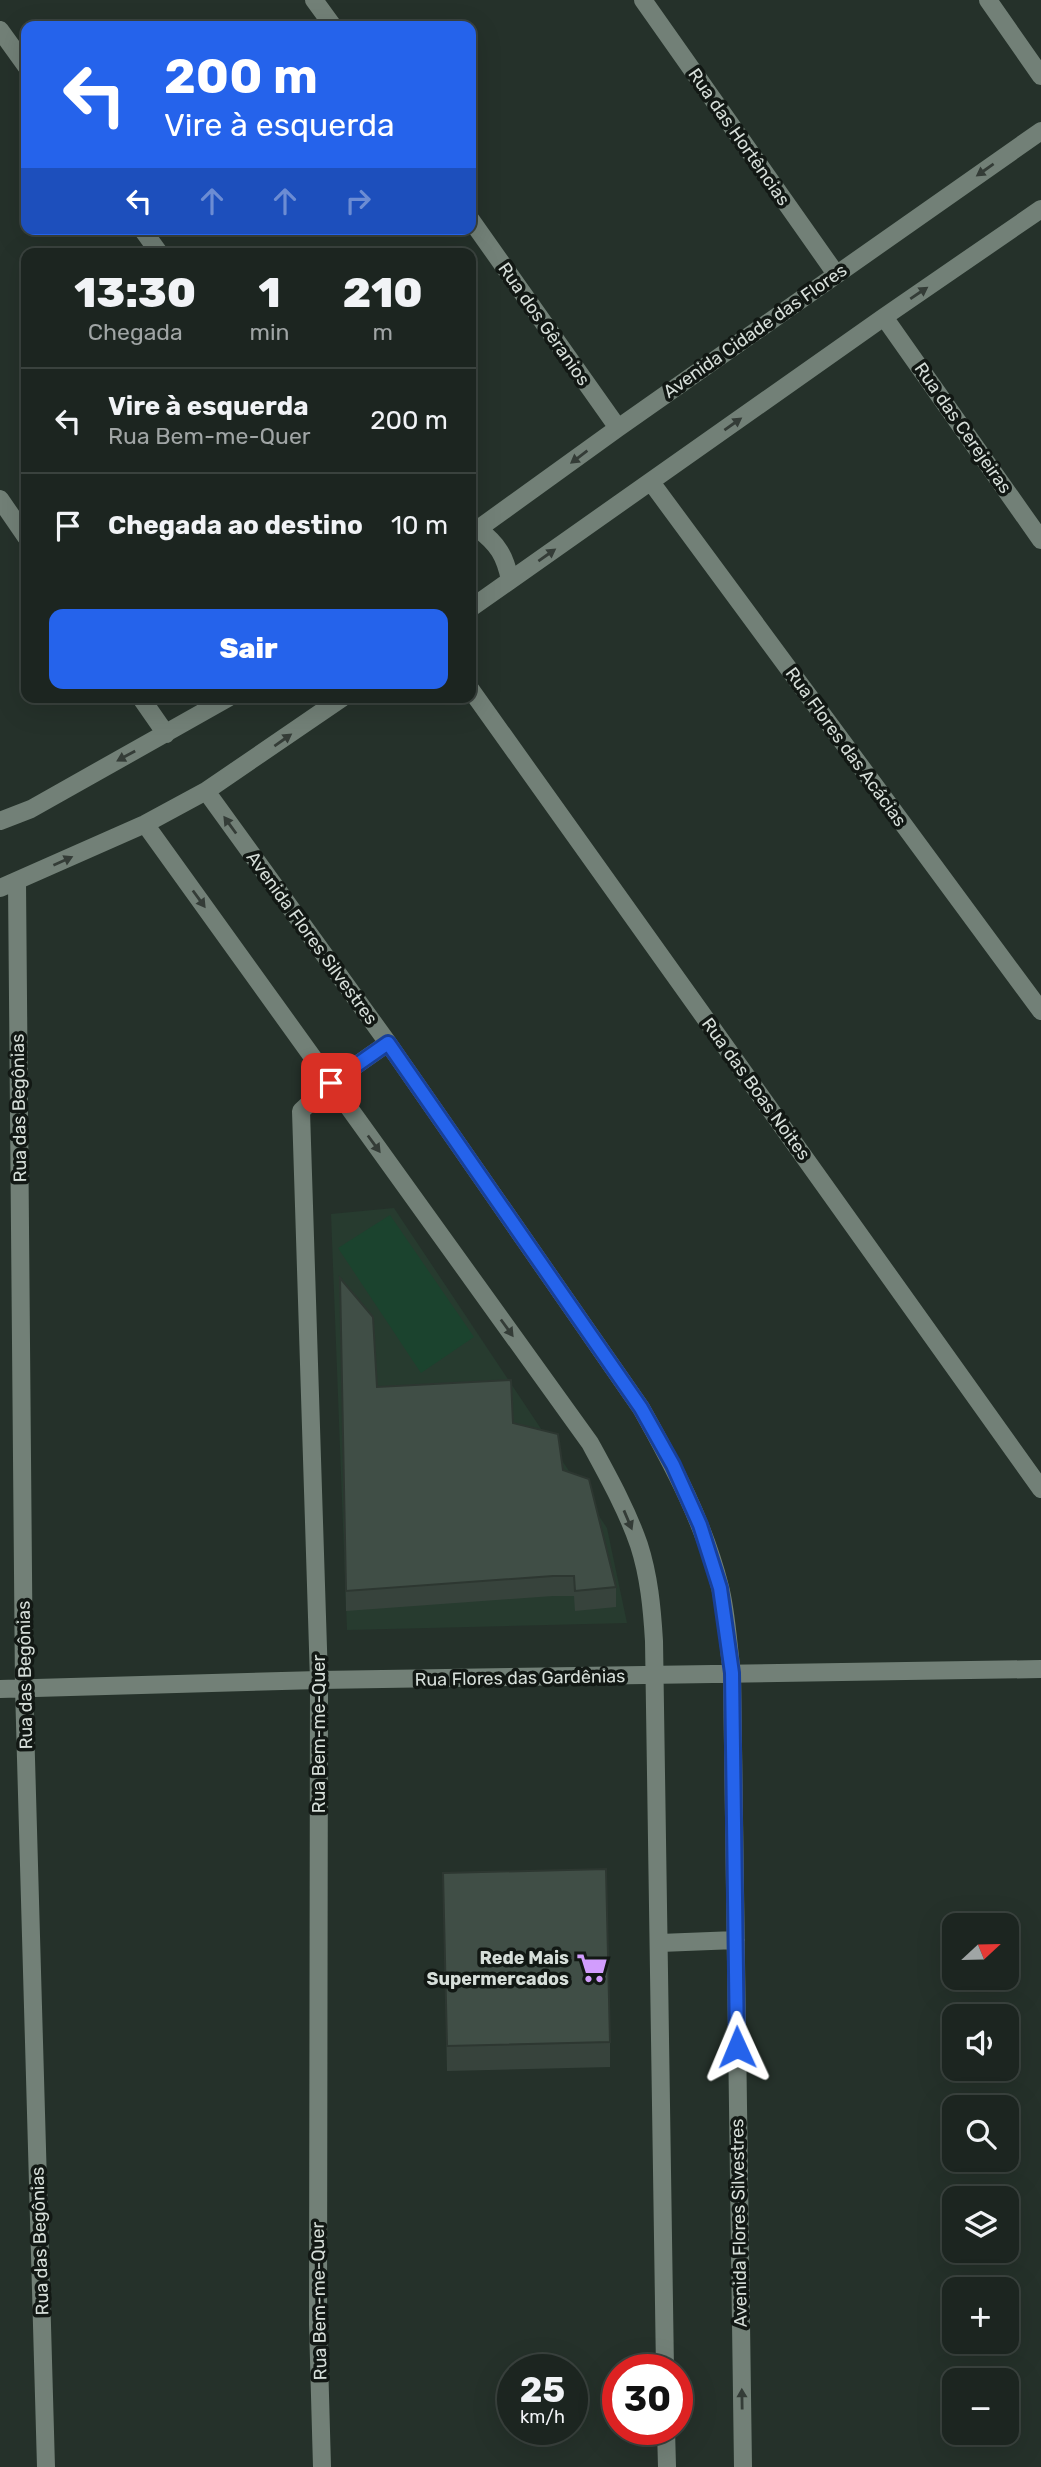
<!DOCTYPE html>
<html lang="pt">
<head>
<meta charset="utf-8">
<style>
  :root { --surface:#1c2520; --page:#29312d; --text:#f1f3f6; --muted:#a0a5a5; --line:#3a423e; --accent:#2563eb }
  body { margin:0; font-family:Rubik,sans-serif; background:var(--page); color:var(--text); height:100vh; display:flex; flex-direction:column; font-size:26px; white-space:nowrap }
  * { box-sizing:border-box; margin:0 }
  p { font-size:23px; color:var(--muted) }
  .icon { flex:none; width:38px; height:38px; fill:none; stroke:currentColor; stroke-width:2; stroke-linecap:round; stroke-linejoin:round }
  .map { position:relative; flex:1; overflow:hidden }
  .side { position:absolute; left:21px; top:248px; width:455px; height:455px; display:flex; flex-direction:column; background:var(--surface); border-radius:14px; box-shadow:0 7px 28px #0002,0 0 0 2px var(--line) }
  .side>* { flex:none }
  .hud { position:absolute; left:21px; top:21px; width:455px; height:214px; border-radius:14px; box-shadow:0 7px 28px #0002,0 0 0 2px var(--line); background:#2563eb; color:#fff; overflow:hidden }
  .needle { width:46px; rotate:68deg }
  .tools { position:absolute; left:942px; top:1913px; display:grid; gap:14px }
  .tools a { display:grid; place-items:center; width:77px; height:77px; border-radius:14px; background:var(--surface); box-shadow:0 7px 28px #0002,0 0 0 2px var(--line); font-size:35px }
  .speed { position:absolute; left:497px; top:2354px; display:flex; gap:14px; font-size:35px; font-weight:700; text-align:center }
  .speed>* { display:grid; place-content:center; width:91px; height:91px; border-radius:50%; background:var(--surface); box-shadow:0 7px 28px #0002,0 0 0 2px var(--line); line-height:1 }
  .speed small { font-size:18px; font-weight:400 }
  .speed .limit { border:10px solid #d22; background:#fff; color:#111 }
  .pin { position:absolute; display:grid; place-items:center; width:60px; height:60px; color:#fff; margin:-30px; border-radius:14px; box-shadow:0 4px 10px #0006 }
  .me { position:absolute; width:77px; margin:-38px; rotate:359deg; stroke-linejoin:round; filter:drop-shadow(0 0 5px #0008) }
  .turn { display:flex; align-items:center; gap:24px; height:147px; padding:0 28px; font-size:32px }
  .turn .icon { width:91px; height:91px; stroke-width:2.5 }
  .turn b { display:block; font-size:49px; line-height:60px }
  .lanes { display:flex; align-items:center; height:66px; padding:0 28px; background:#0003; justify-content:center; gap:35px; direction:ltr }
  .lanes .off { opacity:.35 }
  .eta { display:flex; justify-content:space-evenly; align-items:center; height:119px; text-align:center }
  .eta b { font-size:42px; font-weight:800; line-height:49px }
  .cta { display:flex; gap:14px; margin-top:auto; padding:14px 28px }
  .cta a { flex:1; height:80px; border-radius:14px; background:var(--accent); color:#fff; font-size:28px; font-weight:800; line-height:80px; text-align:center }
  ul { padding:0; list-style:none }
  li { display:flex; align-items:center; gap:21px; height:105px; padding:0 28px; border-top:2px solid var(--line) }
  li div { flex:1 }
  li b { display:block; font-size:26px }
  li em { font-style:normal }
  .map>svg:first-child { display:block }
  .built { fill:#273b2f }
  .green { fill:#1b432e }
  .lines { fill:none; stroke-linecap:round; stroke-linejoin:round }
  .minor { stroke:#728077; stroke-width:18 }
  .wall { fill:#37433c }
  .building { fill:#404e46; stroke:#2d3731; stroke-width:2 }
  .oneway { fill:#343c37 }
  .route-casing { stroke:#184099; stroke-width:18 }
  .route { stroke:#2563eb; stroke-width:12 }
  .labels { text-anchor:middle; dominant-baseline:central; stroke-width:7; stroke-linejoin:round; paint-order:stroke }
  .street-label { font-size:18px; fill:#d6ded9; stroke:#121814 }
  .poi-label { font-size:18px; font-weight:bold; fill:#d6ded9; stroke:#121814; text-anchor:end }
</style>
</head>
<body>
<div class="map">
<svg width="1041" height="2467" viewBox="0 0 1041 2467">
  <rect width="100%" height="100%" fill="#25312a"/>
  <!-- built -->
  <path class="built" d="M394,1208L607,1528L627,1623L347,1630L331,1214Z"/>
  <!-- green -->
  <path class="green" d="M390,1215L474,1337L421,1373L338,1248Z"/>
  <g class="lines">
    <!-- minor -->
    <path class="minor" d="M314,0L333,26
      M643,0L836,274
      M988,0L1041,76
      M0,30L26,66
      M471,220L618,428
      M142,229L160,254
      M884,317L1041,540
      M651,482L1041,1011
      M0,499L26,537
      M478,529C498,544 505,556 510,580
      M471,534L618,428L1041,131
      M471,608L884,317L1041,209
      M471,690L1041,1489
      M141,698L166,734
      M206,791L388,1043L641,1408C673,1465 704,1523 720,1587C727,1615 728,1645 732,1673L743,2467
      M0,821L31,809L228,698
      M145,824L590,1443C608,1476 627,1510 639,1545C649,1576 652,1608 654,1641L665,2370
      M17,882L24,1688L46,2467
      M0,888L145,824L206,791L342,698
      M0,1689L319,1680L1041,1669
      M660,1943L736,1940
      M666,2429L667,2467
      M322,2467L318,2324L319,1680L301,1111L331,1083L388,1043"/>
  </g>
  <!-- wall -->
  <path class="wall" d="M340,1278L377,1387L513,1423L563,1470L616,1587V1607L575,1611L574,1596H553L346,1611Z
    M443,1873L610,2042V2067L447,2071Z"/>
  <!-- building -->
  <path class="building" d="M340,1278L373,1317L377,1387L511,1380L513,1423L558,1434L563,1470L589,1479L616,1587L575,1591L574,1576H553L346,1591Z
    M606,1869L610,2042L447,2046L443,1873Z"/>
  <!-- one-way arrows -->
  <defs><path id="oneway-solid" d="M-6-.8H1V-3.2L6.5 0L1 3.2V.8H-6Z" transform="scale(1.75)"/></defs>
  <g class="oneway">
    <use href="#oneway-solid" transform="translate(985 170) rotate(145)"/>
    <use href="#oneway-solid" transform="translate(919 293) rotate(-34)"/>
    <use href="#oneway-solid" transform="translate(733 424) rotate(-35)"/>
    <use href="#oneway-solid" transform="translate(579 457) rotate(143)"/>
    <use href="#oneway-solid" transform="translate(547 555) rotate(-35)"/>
    <use href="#oneway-solid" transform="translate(283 740) rotate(-35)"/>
    <use href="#oneway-solid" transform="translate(126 756) rotate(151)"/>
    <use href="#oneway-solid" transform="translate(230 825) rotate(-126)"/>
    <use href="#oneway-solid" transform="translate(63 861) rotate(-24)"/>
    <use href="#oneway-solid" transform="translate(199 899) rotate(54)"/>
    <use href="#oneway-solid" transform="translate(374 1144) rotate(54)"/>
    <use href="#oneway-solid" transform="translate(507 1328) rotate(54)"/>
    <use href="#oneway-solid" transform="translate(628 1520) rotate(67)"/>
    <use href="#oneway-solid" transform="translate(742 2399) rotate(-91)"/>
  </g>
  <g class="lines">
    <defs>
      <path id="route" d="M331,1083L388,1043L641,1408L673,1465L700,1525L720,1588L732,1673L737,2047"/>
    </defs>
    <!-- route casing -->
    <use href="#route" class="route-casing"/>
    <!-- route -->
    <use href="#route" class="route"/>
  </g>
  <!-- icons -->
  <defs>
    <symbol id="supermarket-bare" viewBox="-9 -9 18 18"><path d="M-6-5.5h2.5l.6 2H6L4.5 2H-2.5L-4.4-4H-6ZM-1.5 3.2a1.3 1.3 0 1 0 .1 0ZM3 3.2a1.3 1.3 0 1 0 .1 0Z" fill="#d29dfd" stroke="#121814" stroke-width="2.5" paint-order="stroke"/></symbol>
  </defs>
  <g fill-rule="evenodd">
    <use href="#supermarket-bare" x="570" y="1946" width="44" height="44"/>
  </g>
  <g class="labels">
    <!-- street labels -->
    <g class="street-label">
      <text transform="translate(739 137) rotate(55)">Rua das Hortências</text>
      <text transform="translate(544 324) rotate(55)">Rua dos Gêranios</text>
      <text transform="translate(755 331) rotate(-35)">Avenida Cidade das Flores</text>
      <text transform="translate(963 428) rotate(55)">Rua das Cerejeiras</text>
      <text transform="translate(846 747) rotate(54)">Rua Flores das Acácias</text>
      <text transform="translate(312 938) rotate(54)">Avenida Flores Silvestres</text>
      <text transform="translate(756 1089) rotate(54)">Rua das Boas Noites</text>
      <text transform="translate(19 1108) rotate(-91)">Rua das Begônias</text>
      <text transform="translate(25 1675) rotate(-91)">Rua das Begônias</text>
      <text transform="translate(520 1678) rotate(-1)">Rua Flores das Gardênias</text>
      <text transform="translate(319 1734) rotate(-90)">Rua Bem-me-Quer</text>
      <text transform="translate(739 2223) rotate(-91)">Avenida Flores Silvestres</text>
      <text transform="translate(40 2241) rotate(-92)">Rua das Begônias</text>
      <text transform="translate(319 2301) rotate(-91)">Rua Bem-me-Quer</text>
    </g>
    <!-- poi labels -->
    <g class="poi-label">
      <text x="569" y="1958">Rede Mais<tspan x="569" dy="21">Supermercados</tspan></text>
    </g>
  </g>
</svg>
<div class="tools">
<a><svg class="needle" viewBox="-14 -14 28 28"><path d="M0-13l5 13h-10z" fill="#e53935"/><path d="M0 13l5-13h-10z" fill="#a0a5a5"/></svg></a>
<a><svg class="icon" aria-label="sound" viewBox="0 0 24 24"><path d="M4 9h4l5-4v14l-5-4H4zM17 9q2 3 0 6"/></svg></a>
<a><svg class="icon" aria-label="search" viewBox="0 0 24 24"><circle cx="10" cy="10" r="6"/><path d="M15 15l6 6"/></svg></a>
<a><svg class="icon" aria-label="layers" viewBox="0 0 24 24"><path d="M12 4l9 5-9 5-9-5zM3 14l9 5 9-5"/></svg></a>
<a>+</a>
<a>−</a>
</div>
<div class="speed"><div>25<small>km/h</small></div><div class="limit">30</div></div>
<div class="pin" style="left:331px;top:1083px;background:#d93025"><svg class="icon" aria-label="arrive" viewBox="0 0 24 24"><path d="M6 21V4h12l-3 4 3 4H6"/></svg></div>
<svg class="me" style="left:737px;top:2047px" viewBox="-20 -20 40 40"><path d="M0-17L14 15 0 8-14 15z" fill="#2563eb" stroke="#fff" stroke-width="4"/></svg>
<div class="hud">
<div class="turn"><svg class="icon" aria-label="left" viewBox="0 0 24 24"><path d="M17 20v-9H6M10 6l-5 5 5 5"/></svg><div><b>200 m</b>Vire à esquerda</div></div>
<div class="lanes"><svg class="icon" aria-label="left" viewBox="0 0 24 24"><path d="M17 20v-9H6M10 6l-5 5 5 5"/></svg><svg class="icon off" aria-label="ahead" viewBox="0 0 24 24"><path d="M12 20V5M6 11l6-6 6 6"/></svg><svg class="icon off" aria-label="ahead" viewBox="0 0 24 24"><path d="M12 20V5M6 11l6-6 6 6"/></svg><svg class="icon off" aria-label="right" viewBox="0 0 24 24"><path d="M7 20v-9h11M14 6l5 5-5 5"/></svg></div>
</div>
<section class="side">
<div class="eta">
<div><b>13:30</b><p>Chegada</p></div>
<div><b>1</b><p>min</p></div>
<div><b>210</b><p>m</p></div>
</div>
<ul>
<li><svg class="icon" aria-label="left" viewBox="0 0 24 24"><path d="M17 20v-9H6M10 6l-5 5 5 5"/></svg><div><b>Vire à esquerda</b><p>Rua Bem-me-Quer</p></div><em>200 m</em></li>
<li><svg class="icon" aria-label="arrive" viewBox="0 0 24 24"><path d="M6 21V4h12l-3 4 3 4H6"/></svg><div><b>Chegada ao destino</b></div><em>10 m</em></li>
</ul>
<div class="cta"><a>Sair</a></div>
</section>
</div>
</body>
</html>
